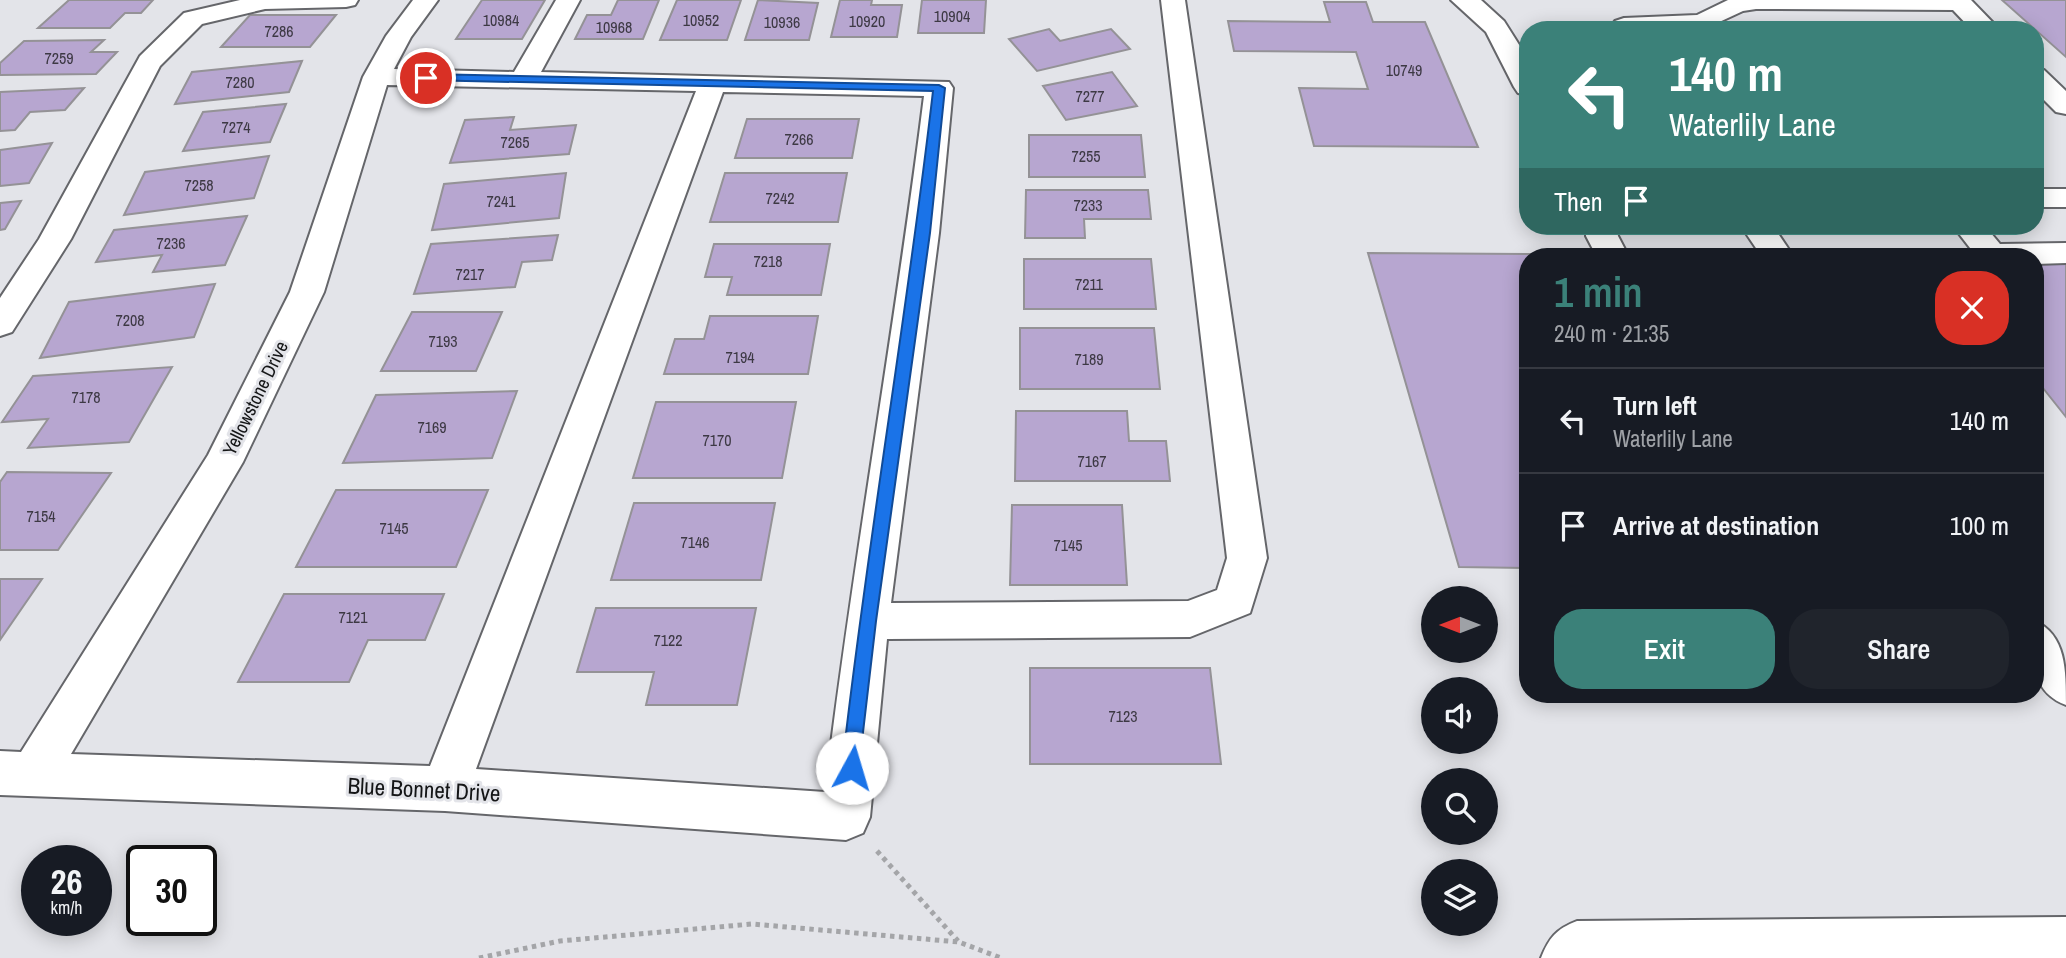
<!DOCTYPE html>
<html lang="en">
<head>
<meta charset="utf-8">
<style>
  :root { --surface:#171b24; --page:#20242c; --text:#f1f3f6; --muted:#9ea1a6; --line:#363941; --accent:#3b8179 }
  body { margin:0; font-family:"Archivo Narrow",sans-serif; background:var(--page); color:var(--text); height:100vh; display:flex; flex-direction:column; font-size:26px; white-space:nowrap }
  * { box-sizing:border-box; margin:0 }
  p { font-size:23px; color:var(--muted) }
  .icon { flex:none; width:38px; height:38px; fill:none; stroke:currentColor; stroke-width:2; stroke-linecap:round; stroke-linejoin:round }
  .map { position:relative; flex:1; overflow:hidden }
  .side { position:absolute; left:1519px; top:248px; width:525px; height:455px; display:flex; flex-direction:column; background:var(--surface); border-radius:28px; box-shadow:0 4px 18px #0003 }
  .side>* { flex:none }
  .top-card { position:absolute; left:1519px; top:21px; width:525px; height:214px; border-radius:28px; box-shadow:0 4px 18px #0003; background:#3b8179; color:#fff; overflow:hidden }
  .needle { width:46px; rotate:270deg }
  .tools { position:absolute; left:1421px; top:586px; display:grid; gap:14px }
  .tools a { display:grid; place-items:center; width:77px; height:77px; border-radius:50%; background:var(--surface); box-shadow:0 4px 18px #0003; font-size:35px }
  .speed { position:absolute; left:21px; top:845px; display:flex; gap:14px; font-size:35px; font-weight:700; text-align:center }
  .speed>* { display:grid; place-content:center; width:91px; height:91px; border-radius:50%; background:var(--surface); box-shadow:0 4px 18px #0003; line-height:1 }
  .speed small { font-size:18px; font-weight:400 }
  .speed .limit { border:4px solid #111; border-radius:10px; background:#fff; color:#111 }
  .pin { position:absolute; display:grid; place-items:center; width:60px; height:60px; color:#fff; margin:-30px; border:4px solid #fff; border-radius:50%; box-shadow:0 2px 7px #0007 }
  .me { position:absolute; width:77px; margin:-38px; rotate:6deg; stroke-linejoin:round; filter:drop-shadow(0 0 5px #0008) }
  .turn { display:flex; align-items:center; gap:24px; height:147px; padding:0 35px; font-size:32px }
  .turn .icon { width:91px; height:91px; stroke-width:2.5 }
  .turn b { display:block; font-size:49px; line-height:60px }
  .then { display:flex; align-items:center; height:66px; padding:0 35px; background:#0003; gap:14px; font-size:26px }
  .round { display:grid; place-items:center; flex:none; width:74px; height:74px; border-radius:28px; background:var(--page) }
  .headline { display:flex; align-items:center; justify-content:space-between; height:119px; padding:0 35px }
  h1 { font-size:42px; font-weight:600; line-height:52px; color:var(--accent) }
  .action { display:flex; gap:14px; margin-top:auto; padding:14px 35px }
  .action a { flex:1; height:80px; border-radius:28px; background:var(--accent); color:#fff; font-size:28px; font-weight:600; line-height:80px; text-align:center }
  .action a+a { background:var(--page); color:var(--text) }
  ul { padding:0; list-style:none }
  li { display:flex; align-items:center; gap:21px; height:105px; padding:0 35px; border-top:2px solid var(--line) }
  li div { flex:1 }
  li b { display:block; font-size:26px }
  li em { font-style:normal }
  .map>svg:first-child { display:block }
  .building { fill:#b7a6d0; stroke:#949296; stroke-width:2 }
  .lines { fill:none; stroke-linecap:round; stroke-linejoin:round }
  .minor-casing { stroke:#65666a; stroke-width:4 }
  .path { stroke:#a4a5a8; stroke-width:5; stroke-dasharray:4.5 4.5; stroke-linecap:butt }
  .minor { fill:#fff; fill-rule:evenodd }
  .route { fill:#1a73e8; stroke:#114b97; stroke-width:2 }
  .labels { text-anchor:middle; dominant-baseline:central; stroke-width:6; stroke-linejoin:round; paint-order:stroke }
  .number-label { font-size:16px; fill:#3d3944 }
  .street-label { font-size:19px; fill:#141516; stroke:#e3e4e9 }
  .near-street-label { font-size:23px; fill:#141516; stroke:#e3e4e9 }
</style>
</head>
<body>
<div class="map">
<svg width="2066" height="958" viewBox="0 0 2066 958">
  <rect width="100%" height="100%" fill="#e3e4e9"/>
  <!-- building -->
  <path class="building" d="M69,0H153L141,13H125L110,28H38Z
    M482,0H545L522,39H456Z
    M618,0H659L643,39H575L587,15H611Z
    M677,0H741L727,40H660Z
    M758,0L818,3L809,40H745Z
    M840,0H872L871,5H902L897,37H831Z
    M922,0H986L984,33H918Z
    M2002,0H2066V57Z
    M1324,2H1366L1373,22H1425L1478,147L1314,146L1299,88L1368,89L1356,52L1234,51L1228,21L1330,22Z
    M250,15H336L310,47H221Z
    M1049,29L1060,41L1111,29L1130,49L1037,71L1009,39Z
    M104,40L91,52H117L96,74L0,75V63L24,41Z
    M302,61L289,92L175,104L192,72Z
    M1112,72L1137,106L1066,120L1043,86Z
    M84,88L65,110L30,112L15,130L0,131V92Z
    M286,104L270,142L183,151L203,112Z
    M514,117L510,130L576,125L569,154L450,163L465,120Z
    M747,119H859L852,158H735Z
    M1029,135H1141L1145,177H1029Z
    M52,143L29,183L0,186V150Z
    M269,156L254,198L124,215L145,172Z
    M566,173L559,218L432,230L444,184Z
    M725,173H847L838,222H710Z
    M1026,190H1148L1151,219H1084L1085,238H1025Z
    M21,201L5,229L0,230V203Z
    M247,216L225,265L153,272L162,255L96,262L114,230Z
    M558,235L552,260L522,262L515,287L414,294L431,244Z
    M714,244H830L821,295H727L732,277H705Z
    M1368,253L1536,254L1537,257H1528V568L1459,567Z
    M1024,259H1151L1156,309H1024Z
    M2035,263H2066V417L2035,378Z
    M215,284L194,337L40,358L69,302Z
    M412,312H502L476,371H381Z
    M710,316H818L808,374H664L675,339H704Z
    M1020,328H1154L1160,389H1020Z
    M172,367L129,442L28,448L48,419L2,422L33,376Z
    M517,391L492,458L343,463L376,395Z
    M656,402H796L782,478H633Z
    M1016,411H1127L1129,441H1166L1170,481H1015Z
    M7,472L111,473L58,550H0V482Z
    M336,490H488L456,567H296Z
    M634,503H775L761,580H611Z
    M1012,505H1122L1127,585H1010Z
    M0,579H42L0,640Z
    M284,594H444L425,640H368L349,682H238Z
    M596,608H756L737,705H646L654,672H577Z
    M1030,668H1210L1221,764H1030Z"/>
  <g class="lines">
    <defs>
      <path id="minor" d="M240,0H358L355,5L346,7L265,9L202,24L160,66L71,239L12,332L0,336V298L39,239L140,56L184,13Z
        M413,0H438L411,37L394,69L514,72L556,0H580L541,72L949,82L953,88L939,233L891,603L1188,601L1217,590L1227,558L1161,0H1185L1267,558L1250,613L1190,637L887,639L870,817L863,833L846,840L445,811L0,795V751L21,752L208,455L290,292L363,77L386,36ZM387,85L696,91L430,766L71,754L243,462L324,292ZM723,92L924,96C895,329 853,559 825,792L476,769Z
        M1451,0H1481L1504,21L1528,59V95L1518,93L1514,87L1486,32Z
        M1728,0H1971L2000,30H1972L1953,10L1756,9L1743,11L1702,30H1614L1611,26L1615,21L1624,18L1697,15Z
        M2035,68L2044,70L2066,91V114L2056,112L2035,91Z
        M2035,189H2066V207H2035Z
        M1586,226H1616L1618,236L1629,257H1597L1586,236Z
        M1741,226H1773L1794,257H1762Z
        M1953,226H1985L2000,244L2066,243V263L2035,264V257H1977Z
        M2035,621C2066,635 2066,670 2066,705C2027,690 2035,655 2035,621Z
        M2066,917V958H1541C1549,938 1556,929 1577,921Z"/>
    </defs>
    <!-- minor casing -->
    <use href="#minor" class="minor-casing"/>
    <!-- path -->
    <path class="path" d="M877,851L958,941
      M479,958L560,941L752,924L959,942L1001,958"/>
    <!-- minor -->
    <use href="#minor" class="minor"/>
  </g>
  <!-- route -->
  <path class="route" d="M426,74L939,85L945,88L930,233L876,621L858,775L852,777L845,775L842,768C867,542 907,318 933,91L422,80L420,78Z"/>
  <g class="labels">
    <!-- number labels -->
    <g class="number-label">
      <text x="952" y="16">10904</text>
      <text x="501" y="20">10984</text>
      <text x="701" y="20">10952</text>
      <text x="867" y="21">10920</text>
      <text x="782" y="22">10936</text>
      <text x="614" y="27">10968</text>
      <text x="279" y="31">7286</text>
      <text x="59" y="58">7259</text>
      <text x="1404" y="70">10749</text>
      <text x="240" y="82">7280</text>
      <text x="1090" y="96">7277</text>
      <text x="236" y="127">7274</text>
      <text x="799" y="139">7266</text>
      <text x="515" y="142">7265</text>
      <text x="1086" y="156">7255</text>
      <text x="199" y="185">7258</text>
      <text x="780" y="198">7242</text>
      <text x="501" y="201">7241</text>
      <text x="1088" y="205">7233</text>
      <text x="171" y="243">7236</text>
      <text x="768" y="261">7218</text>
      <text x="470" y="274">7217</text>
      <text x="1089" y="284">7211</text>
      <text x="130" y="320">7208</text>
      <text x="443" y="341">7193</text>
      <text x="740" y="357">7194</text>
      <text x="1089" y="359">7189</text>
      <text x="86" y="397">7178</text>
      <text x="432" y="427">7169</text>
      <text x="717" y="440">7170</text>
      <text x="1092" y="461">7167</text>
      <text x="41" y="516">7154</text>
      <text x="394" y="528">7145</text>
      <text x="695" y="542">7146</text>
      <text x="1068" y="545">7145</text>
      <text x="353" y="617">7121</text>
      <text x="668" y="640">7122</text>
      <text x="1123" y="716">7123</text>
    </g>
    <!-- street labels -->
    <g class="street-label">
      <text transform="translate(255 398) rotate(-64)">Yellowstone Drive</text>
    </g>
    <!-- near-street labels -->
    <g class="near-street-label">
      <text transform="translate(424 789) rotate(3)">Blue Bonnet Drive</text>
    </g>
  </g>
</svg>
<div class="tools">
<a><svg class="needle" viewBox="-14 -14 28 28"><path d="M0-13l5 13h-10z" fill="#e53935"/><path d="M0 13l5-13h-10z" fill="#9ea1a6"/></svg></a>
<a><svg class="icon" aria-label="sound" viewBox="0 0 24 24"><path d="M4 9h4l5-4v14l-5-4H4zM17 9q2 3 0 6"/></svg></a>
<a><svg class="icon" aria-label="search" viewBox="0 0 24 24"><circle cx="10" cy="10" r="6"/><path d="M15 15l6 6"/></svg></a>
<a><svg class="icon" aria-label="layers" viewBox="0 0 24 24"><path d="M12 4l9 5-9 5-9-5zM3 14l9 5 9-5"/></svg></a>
</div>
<div class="speed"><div>26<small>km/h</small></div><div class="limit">30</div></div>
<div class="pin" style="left:426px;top:78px;background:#d93025"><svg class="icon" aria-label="arrive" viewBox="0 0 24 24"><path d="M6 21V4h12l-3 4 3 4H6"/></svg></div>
<svg class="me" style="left:852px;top:768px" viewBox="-20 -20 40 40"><circle r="19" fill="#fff"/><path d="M0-13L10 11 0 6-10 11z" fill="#1a73e8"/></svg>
<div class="top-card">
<div class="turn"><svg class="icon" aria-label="left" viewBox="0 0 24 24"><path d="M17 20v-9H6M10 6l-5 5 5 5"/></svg><div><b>140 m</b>Waterlily Lane</div></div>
<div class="then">Then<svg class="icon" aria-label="arrive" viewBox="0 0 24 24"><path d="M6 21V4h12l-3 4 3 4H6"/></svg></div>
</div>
<section class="side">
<div class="headline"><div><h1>1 min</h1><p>240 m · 21:35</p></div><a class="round" style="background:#d93025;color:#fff"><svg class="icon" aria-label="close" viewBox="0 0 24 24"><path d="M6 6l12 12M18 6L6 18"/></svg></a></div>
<ul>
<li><svg class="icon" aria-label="left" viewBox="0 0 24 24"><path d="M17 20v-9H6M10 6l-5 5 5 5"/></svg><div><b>Turn left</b><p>Waterlily Lane</p></div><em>140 m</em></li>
<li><svg class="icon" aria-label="arrive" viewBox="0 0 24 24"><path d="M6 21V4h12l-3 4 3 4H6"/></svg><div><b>Arrive at destination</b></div><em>100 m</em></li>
</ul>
<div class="action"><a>Exit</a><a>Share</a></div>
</section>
</div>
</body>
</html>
